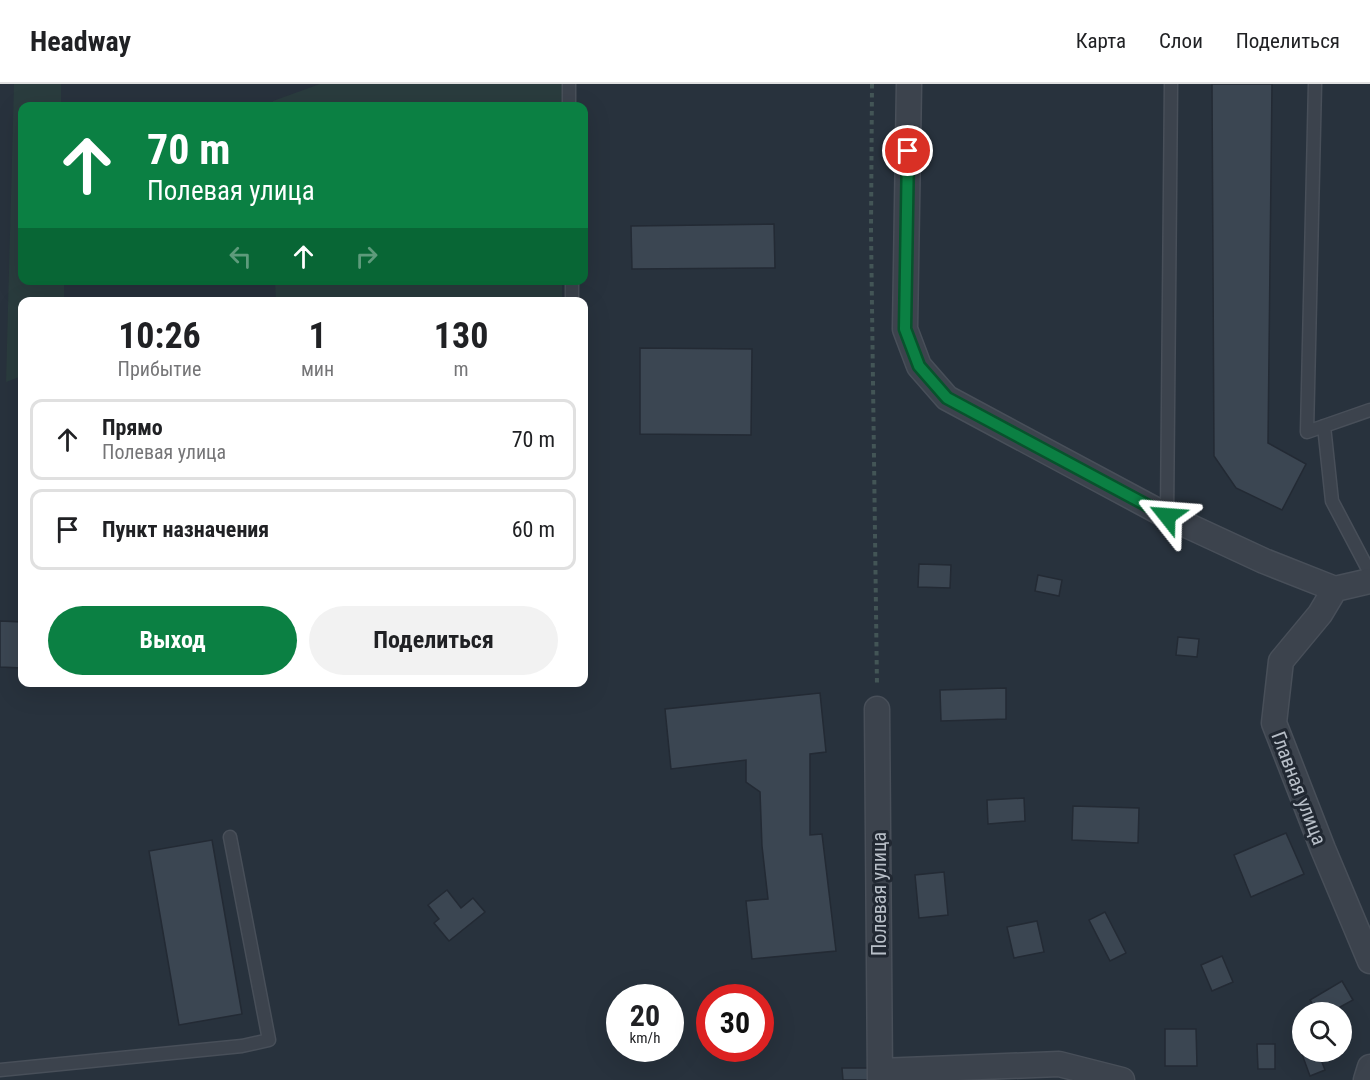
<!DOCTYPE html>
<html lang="ru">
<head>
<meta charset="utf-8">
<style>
  :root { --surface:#fff; --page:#f2f2f2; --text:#202124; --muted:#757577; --line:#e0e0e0; --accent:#0b8043 }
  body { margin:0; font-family:"Roboto Condensed",sans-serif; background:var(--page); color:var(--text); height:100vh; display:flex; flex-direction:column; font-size:22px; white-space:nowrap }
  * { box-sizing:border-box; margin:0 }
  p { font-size:20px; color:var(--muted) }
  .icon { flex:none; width:33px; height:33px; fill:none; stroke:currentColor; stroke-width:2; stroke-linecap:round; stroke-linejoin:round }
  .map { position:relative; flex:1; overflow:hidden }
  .sheet { position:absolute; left:18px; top:213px; width:570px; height:390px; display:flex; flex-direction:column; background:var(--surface); border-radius:12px; box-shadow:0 6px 24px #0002 }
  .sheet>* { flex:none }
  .guide { position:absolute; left:18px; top:18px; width:570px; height:183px; border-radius:12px; box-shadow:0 6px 24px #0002; background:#0b8043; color:#fff; overflow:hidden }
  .tools { position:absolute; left:1292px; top:918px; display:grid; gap:12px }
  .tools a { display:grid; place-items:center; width:60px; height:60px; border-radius:50%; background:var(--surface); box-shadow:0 6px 24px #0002; font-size:30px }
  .speed { position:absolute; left:606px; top:900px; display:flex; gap:12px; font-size:30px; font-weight:700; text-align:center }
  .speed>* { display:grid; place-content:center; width:78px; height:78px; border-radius:50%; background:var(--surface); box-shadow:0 6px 24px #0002; line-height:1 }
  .speed small { font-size:15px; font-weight:400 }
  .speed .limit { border:9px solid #d22; background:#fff; color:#111 }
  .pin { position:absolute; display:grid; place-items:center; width:51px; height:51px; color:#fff; margin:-26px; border:3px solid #fff; border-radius:50%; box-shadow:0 2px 6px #0007 }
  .me { position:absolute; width:66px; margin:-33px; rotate:298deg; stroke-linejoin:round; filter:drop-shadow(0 0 4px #0008) }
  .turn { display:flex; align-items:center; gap:21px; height:126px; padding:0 30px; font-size:27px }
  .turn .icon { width:78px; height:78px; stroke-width:2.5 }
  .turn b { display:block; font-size:42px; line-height:51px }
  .lanes { display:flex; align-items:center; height:57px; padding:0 30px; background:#0003; justify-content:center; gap:30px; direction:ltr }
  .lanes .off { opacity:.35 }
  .eta { display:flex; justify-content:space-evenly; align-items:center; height:102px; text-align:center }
  .eta b { font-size:36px; font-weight:700; line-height:42px }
  .action { display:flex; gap:12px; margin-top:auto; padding:12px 30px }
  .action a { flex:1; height:69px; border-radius:36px; background:var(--accent); color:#fff; font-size:24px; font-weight:700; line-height:69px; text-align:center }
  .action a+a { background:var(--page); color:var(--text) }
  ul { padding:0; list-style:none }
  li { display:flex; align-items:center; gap:18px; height:81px; margin:0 12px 9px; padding:0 18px; border:3px solid var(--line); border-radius:12px }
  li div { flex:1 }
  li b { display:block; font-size:22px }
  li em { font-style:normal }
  header { display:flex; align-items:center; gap:36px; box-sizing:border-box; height:84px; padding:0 30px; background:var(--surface); border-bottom:2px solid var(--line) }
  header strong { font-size:28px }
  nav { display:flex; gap:33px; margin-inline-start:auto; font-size:21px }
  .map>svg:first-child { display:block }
  .green { fill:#2a3c3e }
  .building { fill:#3b4652; stroke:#232a34; stroke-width:1.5 }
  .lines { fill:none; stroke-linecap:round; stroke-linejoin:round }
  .service-casing { stroke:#484f59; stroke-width:15 }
  .minor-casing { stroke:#484f59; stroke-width:27 }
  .path { stroke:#435556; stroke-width:4; stroke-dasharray:4.5 4.5; stroke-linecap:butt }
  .service { stroke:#3c434d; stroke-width:12 }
  .minor { stroke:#3c434d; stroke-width:24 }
  .route-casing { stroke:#07532c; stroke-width:15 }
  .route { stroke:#0b8043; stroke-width:10 }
  .labels { text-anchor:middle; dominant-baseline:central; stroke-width:6; stroke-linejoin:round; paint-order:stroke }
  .street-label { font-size:20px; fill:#b8bfc8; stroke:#212832 }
</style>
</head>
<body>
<header>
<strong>Headway</strong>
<nav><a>Карта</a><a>Слои</a><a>Поделиться</a></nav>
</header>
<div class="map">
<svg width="1370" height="996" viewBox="0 0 1370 996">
  <rect width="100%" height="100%" fill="#28323d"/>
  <!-- green -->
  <path class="green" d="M14,0H61V22H22V196L64,197V217L22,218V292L6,298Z
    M320,0H562V22H273V17Z
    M275,197H562V217H276Z"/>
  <!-- building -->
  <path class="building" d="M1212,0H1272L1268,359L1306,380L1282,426L1236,404L1214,372Z
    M774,140L775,184L632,185L631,142Z
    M640,264L752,265L751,351L640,350Z
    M919,480L951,481L950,504L918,503Z
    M1038,491L1062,496L1059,512L1035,507Z
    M0,537L22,538V584L0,583Z
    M1178,553L1199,555L1197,573L1176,571Z
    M1006,604V635L941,637L940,606Z
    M820,609L826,668L810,670V751L822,750L836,867L752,875L746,817L768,815L762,762L760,708L746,698V676L671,685L665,625Z
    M1024,714L1025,737L988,740L987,716Z
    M1073,722L1139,724L1138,759L1072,756Z
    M1286,749L1304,790L1251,813L1234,771Z
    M212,756L242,930L179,941L149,767Z
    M944,788L948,831L919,834L915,791Z
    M447,806L461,824L473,814L485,828L449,857L434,839L439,835L428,821Z
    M1105,828L1126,869L1110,877L1089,836Z
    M1037,837L1044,868L1014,874L1007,843Z
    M1222,872L1233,898L1212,907L1201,881Z
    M1342,897L1353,916L1331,928H1317L1310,916Z
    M1165,945H1196L1197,982H1165Z
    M1257,960H1275V985H1258Z
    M1302,961V968H1318L1325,986L1310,992L1299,962Z
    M842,984H868V996H843Z"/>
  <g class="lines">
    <defs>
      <path id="service" d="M569,0V22
        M1315,0L1307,348L1370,326
        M572,196V218
        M1324,342L1332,417L1370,489
        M1167,432L1171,0
        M0,986L242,962L269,956L230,753"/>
      <path id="minor" d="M909,0L905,245L919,282L947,314L1167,432L1264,477L1335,505L1370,497
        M1335,505L1320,530L1281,577L1274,639L1323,765L1370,877
        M877,625L880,996
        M880,987L1059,980L1122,996
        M1366,996L1370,983"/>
    </defs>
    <!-- service casing -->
    <use href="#service" class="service-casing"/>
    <!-- minor casing -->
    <use href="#minor" class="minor-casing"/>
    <!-- path -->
    <path class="path" d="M872,0L871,146L877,602"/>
    <!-- service -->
    <use href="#service" class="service"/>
    <!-- minor -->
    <use href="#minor" class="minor"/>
  </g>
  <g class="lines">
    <defs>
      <path id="route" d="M908,67L905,245L919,282L947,314L1167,432"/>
    </defs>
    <!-- route casing -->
    <use href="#route" class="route-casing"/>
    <!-- route -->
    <use href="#route" class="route"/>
  </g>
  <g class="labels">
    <!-- street labels -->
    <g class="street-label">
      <text transform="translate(1299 704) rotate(69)">Главная улица</text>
      <text transform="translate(879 810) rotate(-90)">Полевая улица</text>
    </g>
  </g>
</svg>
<div class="tools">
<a><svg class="icon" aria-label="search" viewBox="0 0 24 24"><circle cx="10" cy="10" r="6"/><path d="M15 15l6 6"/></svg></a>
</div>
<div class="speed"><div>20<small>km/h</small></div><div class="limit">30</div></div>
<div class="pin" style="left:908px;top:67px;background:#d93025"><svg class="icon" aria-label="arrive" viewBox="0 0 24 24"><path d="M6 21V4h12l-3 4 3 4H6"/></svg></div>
<svg class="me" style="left:1167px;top:432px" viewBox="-20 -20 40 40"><path d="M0-17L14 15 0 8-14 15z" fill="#0b8043" stroke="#fff" stroke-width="4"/></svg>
<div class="guide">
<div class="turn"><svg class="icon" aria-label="ahead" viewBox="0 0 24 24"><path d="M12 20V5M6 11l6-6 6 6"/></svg><div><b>70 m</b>Полевая улица</div></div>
<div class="lanes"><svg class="icon off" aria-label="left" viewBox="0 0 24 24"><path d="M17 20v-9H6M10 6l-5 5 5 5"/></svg><svg class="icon" aria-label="ahead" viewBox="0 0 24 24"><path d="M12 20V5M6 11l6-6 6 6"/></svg><svg class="icon off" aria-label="right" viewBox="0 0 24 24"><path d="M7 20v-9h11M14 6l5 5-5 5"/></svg></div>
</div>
<section class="sheet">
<div class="eta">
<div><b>10:26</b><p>Прибытие</p></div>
<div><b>1</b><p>мин</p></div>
<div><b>130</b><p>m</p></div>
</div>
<ul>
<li><svg class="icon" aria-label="ahead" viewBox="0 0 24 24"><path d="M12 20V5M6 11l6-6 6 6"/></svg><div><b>Прямо</b><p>Полевая улица</p></div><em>70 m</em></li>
<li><svg class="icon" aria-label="arrive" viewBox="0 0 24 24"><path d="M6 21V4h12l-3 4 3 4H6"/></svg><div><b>Пункт назначения</b></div><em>60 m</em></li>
</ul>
<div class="action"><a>Выход</a><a>Поделиться</a></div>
</section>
</div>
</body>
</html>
